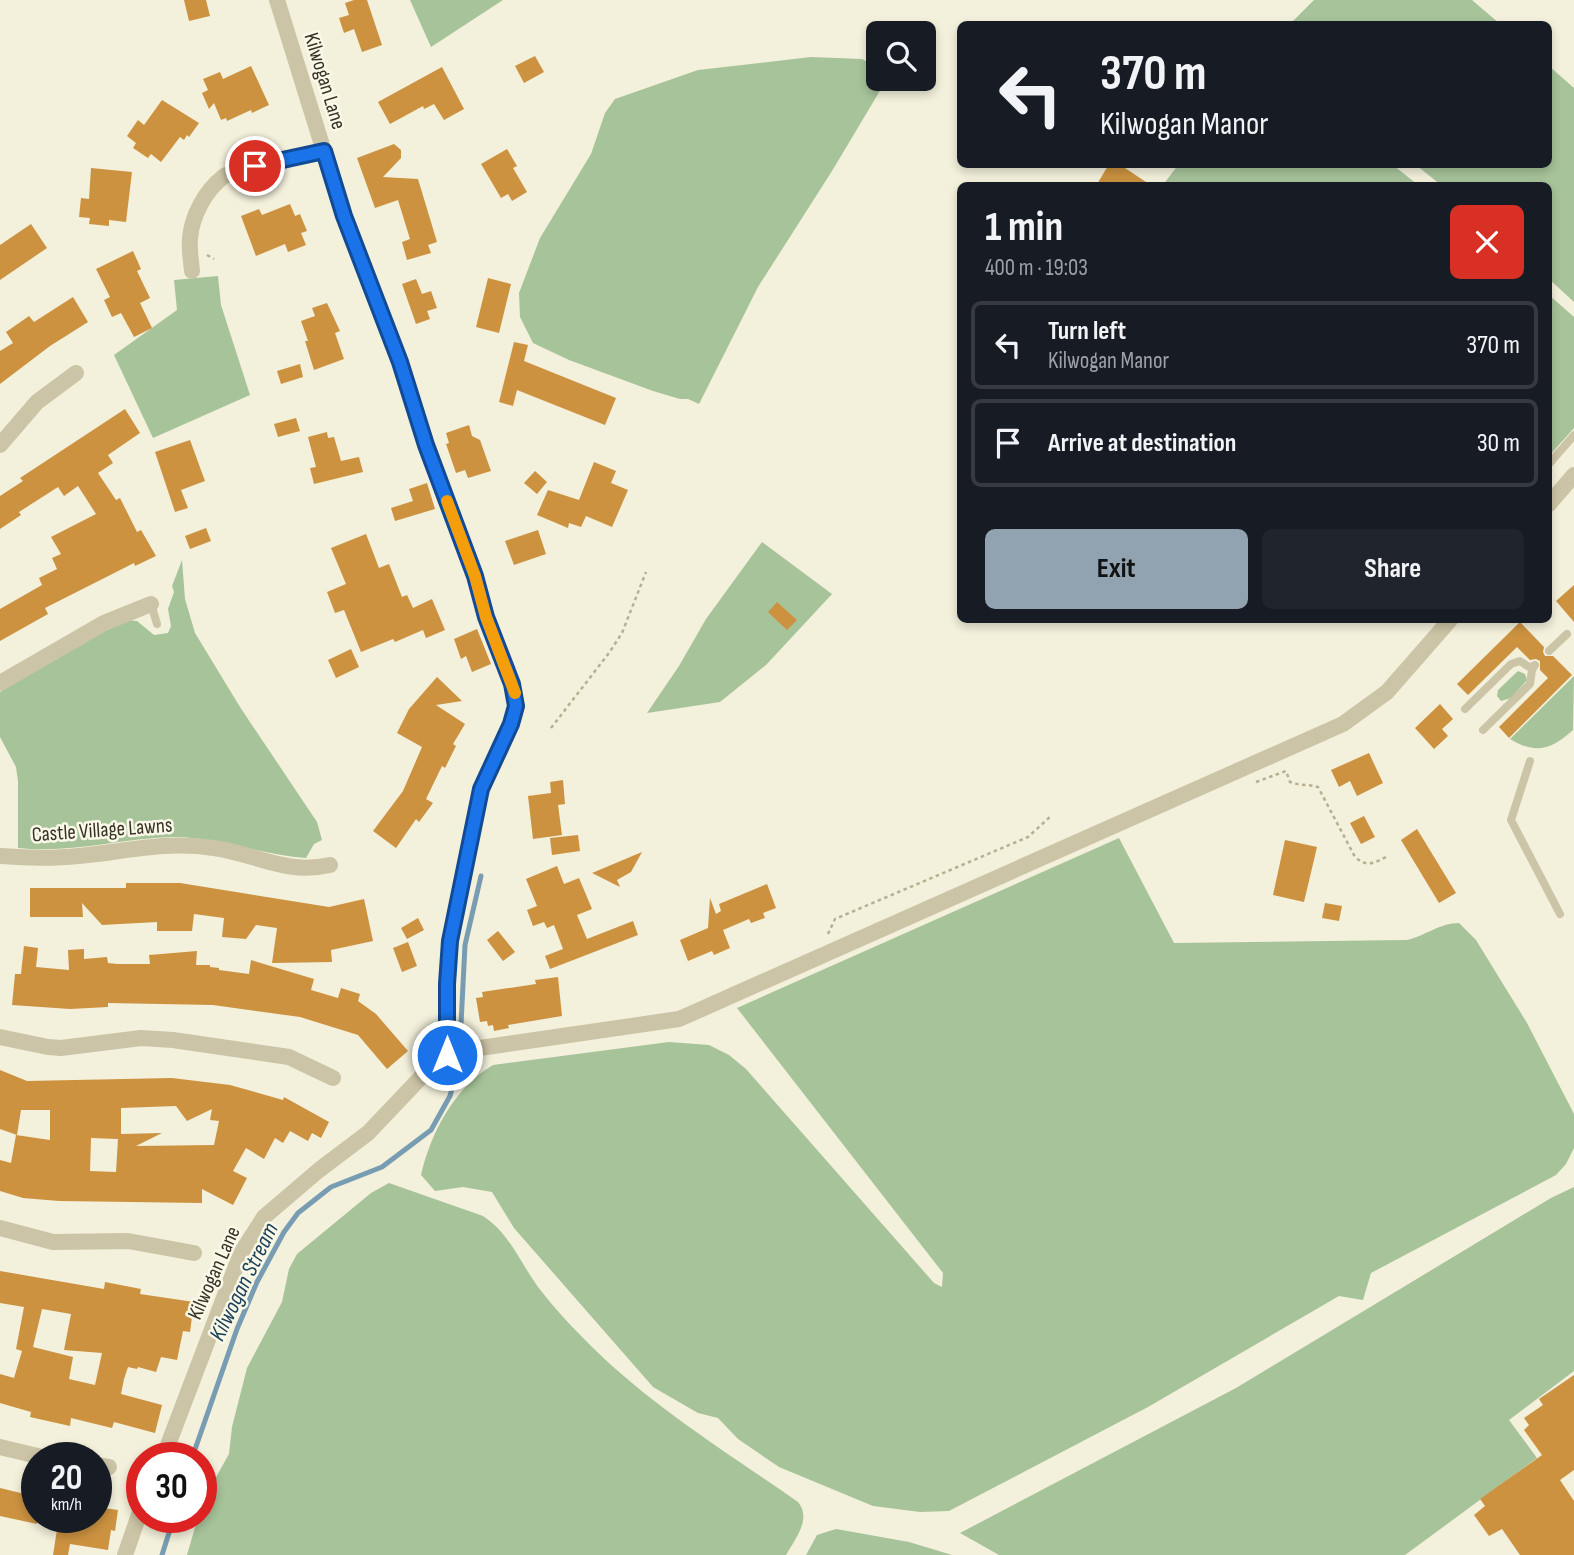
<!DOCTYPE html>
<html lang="en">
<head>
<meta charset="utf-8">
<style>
  :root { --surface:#171b24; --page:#20242c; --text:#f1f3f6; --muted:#9ea1a6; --line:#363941; --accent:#91a3b0 }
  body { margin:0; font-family:"Sofia Sans Condensed",sans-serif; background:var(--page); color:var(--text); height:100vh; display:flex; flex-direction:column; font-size:26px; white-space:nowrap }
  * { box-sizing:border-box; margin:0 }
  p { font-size:23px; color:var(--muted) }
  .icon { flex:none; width:38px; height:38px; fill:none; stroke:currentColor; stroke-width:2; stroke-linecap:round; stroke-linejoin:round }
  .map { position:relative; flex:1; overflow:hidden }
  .details { position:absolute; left:957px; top:182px; width:595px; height:441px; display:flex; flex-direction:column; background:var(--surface); border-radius:10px; box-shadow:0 4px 10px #0003 }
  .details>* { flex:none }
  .hud { position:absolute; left:957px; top:21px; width:595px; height:147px; border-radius:10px; box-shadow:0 4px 10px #0003; background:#171b24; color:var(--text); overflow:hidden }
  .controls { position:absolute; left:866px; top:21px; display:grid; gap:14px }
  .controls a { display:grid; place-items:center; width:70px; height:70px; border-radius:10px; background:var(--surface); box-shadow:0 4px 10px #0003; font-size:35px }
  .speed { position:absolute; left:21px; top:1442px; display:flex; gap:14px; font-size:35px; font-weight:700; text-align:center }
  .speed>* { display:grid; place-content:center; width:91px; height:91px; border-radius:50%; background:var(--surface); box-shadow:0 4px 10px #0003; line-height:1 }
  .speed small { font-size:18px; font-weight:400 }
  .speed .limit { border:10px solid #d22; background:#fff; color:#111 }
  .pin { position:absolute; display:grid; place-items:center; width:60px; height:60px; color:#fff; margin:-30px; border:4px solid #fff; border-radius:50%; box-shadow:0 2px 7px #0007 }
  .me { position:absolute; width:77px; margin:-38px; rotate:0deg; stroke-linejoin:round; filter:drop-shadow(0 0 5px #0008) }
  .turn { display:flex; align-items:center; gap:24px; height:147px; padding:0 28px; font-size:32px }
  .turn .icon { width:91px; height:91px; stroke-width:2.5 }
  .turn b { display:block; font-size:49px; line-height:60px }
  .round { display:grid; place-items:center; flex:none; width:74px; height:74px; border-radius:10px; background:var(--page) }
  .headline { display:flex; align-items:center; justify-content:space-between; height:119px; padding:0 28px }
  h1 { font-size:42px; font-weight:700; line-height:52px }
  .cta { display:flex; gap:14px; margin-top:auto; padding:14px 28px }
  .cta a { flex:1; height:80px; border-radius:10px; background:var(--accent); color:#111; font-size:28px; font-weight:700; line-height:80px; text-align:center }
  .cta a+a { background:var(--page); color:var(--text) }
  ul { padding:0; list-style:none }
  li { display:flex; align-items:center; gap:21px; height:88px; margin:0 14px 10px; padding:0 14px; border:4px solid var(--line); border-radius:10px }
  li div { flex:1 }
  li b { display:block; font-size:26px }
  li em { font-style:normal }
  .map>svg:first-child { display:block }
  .green { fill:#a7c39a }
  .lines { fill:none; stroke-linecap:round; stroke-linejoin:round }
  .stream { stroke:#789cb2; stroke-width:5 }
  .building { fill:#cc9240; fill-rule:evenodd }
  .path { stroke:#b8af90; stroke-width:2.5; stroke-dasharray:3.5 3.5; stroke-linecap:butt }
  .lane { stroke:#ccc4a6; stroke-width:8 }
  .street { stroke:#ccc4a6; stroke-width:16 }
  .route-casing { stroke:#114b97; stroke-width:18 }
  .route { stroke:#1a73e8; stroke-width:12 }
  .slow { stroke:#f59e0b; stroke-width:12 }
  .labels { text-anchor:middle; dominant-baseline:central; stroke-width:5; stroke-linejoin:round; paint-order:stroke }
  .street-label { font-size:21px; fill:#373227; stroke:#faf8e7 }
  .water-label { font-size:23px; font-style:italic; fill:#1b415b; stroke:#faf8e7 }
</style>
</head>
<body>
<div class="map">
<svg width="1574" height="1555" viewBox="0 0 1574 1555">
  <rect width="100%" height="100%" fill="#f3f0db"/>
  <!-- green -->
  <path class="green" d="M410,0H503L431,47Z
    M1314,0H1472L1500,24H1290Z
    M811,57L862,59L878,67V79H887L832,171L758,287L699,404L688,399H680L653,391L569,360L533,343L520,317L519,293L540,238L591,154L605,113L615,99L698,70Z
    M1549,66L1574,88V302L1549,279V186L1441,185L1416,165L1549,164Z
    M1178,165H1393L1418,185H1163Z
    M218,276L221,305L250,395L153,438L114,355L177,310L174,280Z
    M1549,295L1574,317V428L1549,456Z
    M762,542L832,594L766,665L720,702L647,713L679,666L706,619Z
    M182,560L185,599L195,633L240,707L317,822L322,840L314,844L306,858C262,855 218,837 174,837C121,838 71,854 18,848V781L16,767L0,737V692L69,649L127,620L137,621L154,635L168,633L171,626L168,609L174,592L172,586Z
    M1518,671L1525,674L1527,680L1511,698L1501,701L1497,696L1498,690Z
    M1574,676L1573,730C1552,749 1536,755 1510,739Z
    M1119,838L1174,943L1407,940C1425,936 1440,923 1459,923L1476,940L1527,1023L1574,1114V1148L1566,1164L1556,1175L1371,1273L1363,1300L1339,1296L1148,1407L949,1511L920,1512L873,1506L779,1467L738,1439L718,1418L698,1413L653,1387L514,1228L492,1192L463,1187L435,1191L421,1175C431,1132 455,1087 493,1065L669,1042L709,1045L729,1055L746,1069L934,1283L942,1287L943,1273L737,1008Z
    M389,1183L483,1216C510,1234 520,1262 538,1287C554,1308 574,1329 592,1347C653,1407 728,1453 798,1502C812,1519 795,1539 786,1555H187L198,1517H201V1509L211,1486L229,1454L232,1427L247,1368L282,1302L289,1269L297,1254L371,1193Z
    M1574,1187V1371L1509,1420L1537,1458L1405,1555H999L960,1533L1236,1388L1551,1198Z
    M836,1529L909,1542L952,1555H806L817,1535Z"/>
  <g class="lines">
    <!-- stream -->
    <path class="stream" d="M192,1458L237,1329L257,1282L284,1232L298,1213L331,1187L382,1167L431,1130L450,1096L459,1064L465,945L481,876
      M162,1555L174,1517"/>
  </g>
  <!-- building -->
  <path class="building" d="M184,0H206L210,16L189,21Z
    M354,0H367L382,45L362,52L354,29L344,33L339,18L349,15L345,3Z
    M535,56L544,72L524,83L515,66Z
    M251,66L269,105L252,113L251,110L227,121L226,118L221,120L214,103L209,109L202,93L208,90L203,79L220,72L223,79Z
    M442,67L464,109L444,120L434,104L424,109L423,106L390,124L378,102Z
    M162,100L199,123L189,137L187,135L184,140L180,137L161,162L151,154L148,158L133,148L136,143L127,136L138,120L144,125Z
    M394,144L401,150V158L383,177L418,179L437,242L428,245L431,253L407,260L402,242L410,239L398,200L375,208L357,158Z
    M507,149L517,166L513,168L527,192L512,201L508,194L501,198L481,164Z
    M1109,164H1119L1152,186H1096Z
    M91,168L132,172L126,222L109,220V226L89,224L90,218L79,217L81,198L89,199Z
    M290,204L295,216L300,214L307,231L301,233L306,245L288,252L285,244L256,256L241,216L259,209L262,215Z
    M31,224L47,248L0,280V245Z
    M133,251L141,269L137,271L150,298L140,303L152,328L134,337L121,313L112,317L104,300L110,297L96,269Z
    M488,278L511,284L499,333L476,327Z
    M416,279L422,294L431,291L437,308L427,311L430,319L416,324L402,284Z
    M73,297L88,322L50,346L0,384V351L13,343L6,332L29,316L34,322Z
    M327,303L340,331L335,333L344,359L314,370L305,341H308L301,321L315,316L312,308Z
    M514,342L528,345L524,361L616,398L605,425L517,390L513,406L499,402Z
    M300,364L303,377L281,384L277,371Z
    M125,409L140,433L108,455L113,463L98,473L116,500L120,498L137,532L141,530L156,556L135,566L134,563L45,608L48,614L0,641V609L42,585L39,578L57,569L52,558L61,554L51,537L96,514L78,486L64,496L58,487L19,512L21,515L0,529V496L23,481L20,478Z
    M296,418L300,431L278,437L274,424Z
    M469,425L472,436L480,440L491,471L468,478L465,470L456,473L446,444L449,443L446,433Z
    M327,432L328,438L334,437L341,461L359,457L363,472L314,484L310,468L316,467L308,437Z
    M190,440L205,481L181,490L188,508L175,512L155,452Z
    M594,462L616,471L611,483L628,490L612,527L586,516L581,527L569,523L568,528L537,515L548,490L579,500Z
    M535,471L547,482L537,494L524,483Z
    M427,483L435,509L395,521L391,508L413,501L409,489Z
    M206,528L211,541L190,549L185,536Z
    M538,530L546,554L514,565L505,541Z
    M366,534L379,568L389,564L402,597L407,595L413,608L432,599L445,630L426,638L423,630L395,642L393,639L361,652L344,610L335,613L327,592L346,584L331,548Z
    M1574,585V622L1556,601Z
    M777,602L797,620L787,630L768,612Z
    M1520,622L1544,647L1543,652L1545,656H1553L1572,675L1509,738L1499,727L1548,678L1540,670V661L1536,659L1530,660L1517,647L1468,695L1457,684Z
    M477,629L491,664L472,672L466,656L461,659L454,639Z
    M351,649L359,667L336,678L328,660Z
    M437,677L462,701L436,705L465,724L453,744L456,746L445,768L442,766L426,799L433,803L419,822L416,819L396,848L373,831L403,791L422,747L397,733L409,709Z
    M1440,704L1453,719L1442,729L1448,736L1434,749L1415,728Z
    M1369,753L1383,783L1357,796L1350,781L1339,787L1331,770Z
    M563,780L565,804L558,805L562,835L533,839L528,796L551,793L550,782Z
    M1364,816L1375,837L1361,844L1350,823Z
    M1417,829L1456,893L1439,903L1401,840Z
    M578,835L580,851L552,855L550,838Z
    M1285,840L1317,847L1304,902L1273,895Z
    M642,852L631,872L617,880L620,887L592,873Z
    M557,866L564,884L579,878L592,909L577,915L587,939L633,921L638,935L550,969L545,956L563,949L554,925L547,928L544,922L533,926L527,910L537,906L526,879Z
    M126,883H180L329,907L364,899L373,941L331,950L332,962L272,963L277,928L256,925L246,939L222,937L224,918L194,914L192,931H157V922L102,925L82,903L83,917H30V888H126Z
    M767,884L776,908L763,913L765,918L751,923L749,919L723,930L730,948L714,955L712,951L688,961L680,940L708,928L710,898L716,914L721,911L719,904Z
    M1325,903L1342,906L1339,921L1322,918Z
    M418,918L424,930L407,939L401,928Z
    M498,931L515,952L503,961L487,940Z
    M408,942L417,966L402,972L393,948Z
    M24,946L38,948L36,967L69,970L68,950L84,949V959L107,957L108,963L117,964H150L149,955L197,951L196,965H210V967L219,968V970L249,974L251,960L314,979L311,990L338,998L341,988L360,994L358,1001L376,1014L408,1051L387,1069L358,1035L300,1017L213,1005L108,1003V1007L70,1009L12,1005L15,974H21Z
    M558,977L562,1016L508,1025L509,1028L494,1031L493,1025L488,1026L487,1021L480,1022L476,998L483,997L482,992L536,984L535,980Z
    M0,1070L27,1081L172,1078L230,1085L283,1100L284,1097L329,1122L321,1138L312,1133L308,1141L290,1131L283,1143L275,1138L264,1159L246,1148L233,1171L247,1178L233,1205L202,1189V1203L59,1201L23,1198L0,1191V1160L11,1163L16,1135L50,1140V1110H21L17,1135L0,1129ZM176,1106L187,1121L212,1109L210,1120L219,1121L214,1145L136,1146L162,1133L121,1134V1108ZM91,1138L118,1139L116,1172L90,1171Z
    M0,1271L104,1289L105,1282L141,1289L140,1294L194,1302L190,1332L183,1331L177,1360L161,1357L156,1372L138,1367L137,1369L128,1367L124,1379L121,1394L162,1405L155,1433L114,1422L112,1428L71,1418L70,1426L30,1417L31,1412L0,1403V1374L14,1378L22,1351L16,1349L24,1307L0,1303ZM42,1309L71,1314L64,1350L102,1353L95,1385L69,1379L73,1357L33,1347Z
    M1574,1375V1470L1560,1480L1574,1501V1555H1520L1502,1529L1489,1536L1474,1515L1485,1506L1480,1499L1542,1455L1524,1430L1529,1425L1524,1418L1543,1405L1539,1399Z
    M0,1488L37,1497V1524L0,1516Z
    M96,1507L118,1510L115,1531L111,1530L108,1550L70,1544L68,1555H53L59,1517H96Z"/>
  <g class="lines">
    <!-- path -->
    <path class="path" d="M207,255L214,259
      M551,728L609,653L622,633L646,572
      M1256,782L1286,771L1290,782C1300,786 1308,784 1318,787L1355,857C1367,868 1374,863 1388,856
      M828,934L835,919L1028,837L1052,815"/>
    <!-- lane -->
    <path class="lane" d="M1549,464L1574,435
      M151,604L157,624
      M1549,651L1567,634
      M1465,709L1511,664L1520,661L1529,667L1534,666
      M1483,730L1530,684L1532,670L1535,665
      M1530,761L1511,820L1560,914"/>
    <!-- street -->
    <path class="street" d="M277,0L344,216L400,362L426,445L475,576L486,617L512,684L516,706L511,724L481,789L450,941L447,984V1055
      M192,271C191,261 189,249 190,238C192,216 205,191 223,177C237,166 304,156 324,151
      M0,445L37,402L76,373
      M1549,504L1574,475
      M0,683L104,623L151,604
      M0,856C22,857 43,859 65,857C119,854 158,840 214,848C256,854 286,875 330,865
      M0,1037L48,1047L61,1048L141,1038L173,1040L289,1057L333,1078
      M0,1228L53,1242L128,1241L194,1253
      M0,1447L46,1458
      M163,1458L241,1253L264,1217L319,1170L368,1133L427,1071L447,1055L473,1049L679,1019L695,1012L1343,724L1387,692L1450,620
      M96,1465L109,1467
      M125,1555L142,1506"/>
  </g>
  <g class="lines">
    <defs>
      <path id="route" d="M255,166L324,151L344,216L400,362L426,445L475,576L486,617L512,684L516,706L511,724L481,789L450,941L447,984V1055"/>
    </defs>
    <!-- route casing -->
    <use href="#route" class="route-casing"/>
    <!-- route -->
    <use href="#route" class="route"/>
    <!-- slow -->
    <path class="slow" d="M447,501L475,576L486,617L515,693"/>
  </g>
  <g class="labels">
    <!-- street labels -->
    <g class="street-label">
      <text transform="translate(325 81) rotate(73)">Kilwogan Lane</text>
      <text transform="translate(102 830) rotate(-4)">Castle Village Lawns</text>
      <text transform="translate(214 1273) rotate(-66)">Kilwogan Lane</text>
    </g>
    <!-- water labels -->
    <g class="water-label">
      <text transform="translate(244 1282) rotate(-64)">Kilwogan Stream</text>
    </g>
  </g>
</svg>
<div class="controls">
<a><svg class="icon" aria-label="search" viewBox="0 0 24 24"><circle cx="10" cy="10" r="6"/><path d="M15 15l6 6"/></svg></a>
</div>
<div class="speed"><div>20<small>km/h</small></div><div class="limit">30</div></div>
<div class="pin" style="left:255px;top:166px;background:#d93025"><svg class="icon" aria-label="arrive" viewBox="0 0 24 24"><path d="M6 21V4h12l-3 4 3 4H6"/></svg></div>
<svg class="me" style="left:447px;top:1055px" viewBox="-20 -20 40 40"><circle r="17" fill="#1a73e8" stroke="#fff" stroke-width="3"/><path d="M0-11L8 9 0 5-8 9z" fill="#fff"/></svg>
<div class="hud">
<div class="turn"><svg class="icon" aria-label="left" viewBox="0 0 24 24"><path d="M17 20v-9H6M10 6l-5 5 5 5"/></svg><div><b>370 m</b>Kilwogan Manor</div></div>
</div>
<section class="details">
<div class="headline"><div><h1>1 min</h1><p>400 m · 19:03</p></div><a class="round" style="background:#d93025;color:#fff"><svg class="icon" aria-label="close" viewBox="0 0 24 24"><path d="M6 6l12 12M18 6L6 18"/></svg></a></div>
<ul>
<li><svg class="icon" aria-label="left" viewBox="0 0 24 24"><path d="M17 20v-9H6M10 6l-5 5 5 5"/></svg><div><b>Turn left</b><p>Kilwogan Manor</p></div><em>370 m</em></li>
<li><svg class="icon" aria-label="arrive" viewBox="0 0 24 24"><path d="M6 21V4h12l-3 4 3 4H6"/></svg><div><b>Arrive at destination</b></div><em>30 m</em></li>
</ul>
<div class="cta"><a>Exit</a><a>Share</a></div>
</section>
</div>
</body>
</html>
